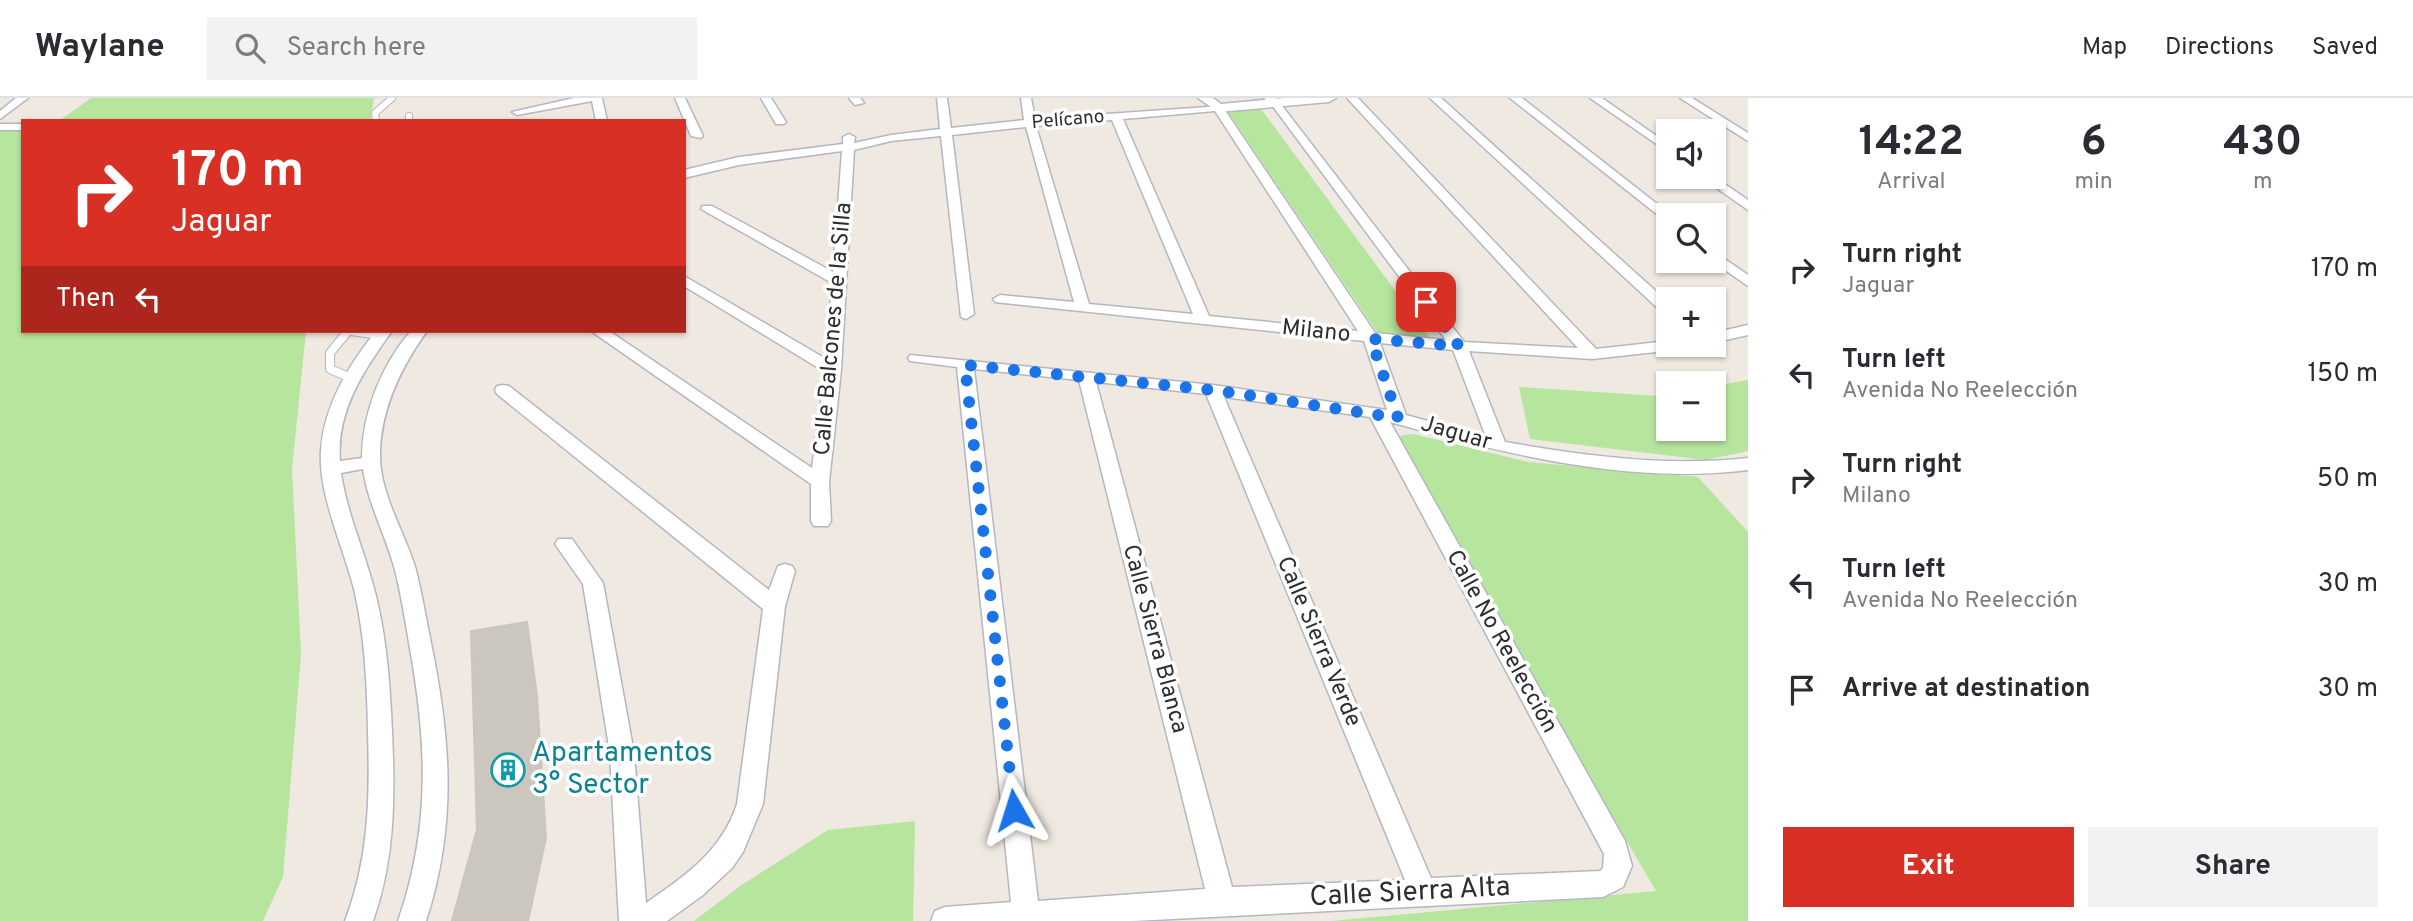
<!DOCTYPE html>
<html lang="en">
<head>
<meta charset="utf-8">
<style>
  :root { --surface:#fff; --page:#f2f2f3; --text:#2b2b33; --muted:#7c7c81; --line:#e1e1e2; --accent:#d93025 }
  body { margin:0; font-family:Overpass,sans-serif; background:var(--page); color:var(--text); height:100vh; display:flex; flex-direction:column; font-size:26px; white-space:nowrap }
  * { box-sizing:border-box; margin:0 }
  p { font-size:23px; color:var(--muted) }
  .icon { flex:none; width:38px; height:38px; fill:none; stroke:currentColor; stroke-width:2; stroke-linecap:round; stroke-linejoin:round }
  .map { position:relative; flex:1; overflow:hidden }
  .side { display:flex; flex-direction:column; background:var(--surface); width:665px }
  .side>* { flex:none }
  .guide { position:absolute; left:21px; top:21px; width:665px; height:214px; border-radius:0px; box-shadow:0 2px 5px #0004; background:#d93025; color:#fff; overflow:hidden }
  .fabs { position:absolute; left:1656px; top:21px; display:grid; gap:14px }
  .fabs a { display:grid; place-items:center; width:70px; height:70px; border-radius:0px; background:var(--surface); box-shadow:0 2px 5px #0004; font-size:35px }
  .pin { position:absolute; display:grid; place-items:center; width:60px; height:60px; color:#fff; margin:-30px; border-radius:14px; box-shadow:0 4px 10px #0006 }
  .me { position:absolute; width:77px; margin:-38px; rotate:354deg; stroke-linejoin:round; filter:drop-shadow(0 0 5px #0008) }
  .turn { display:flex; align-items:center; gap:24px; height:147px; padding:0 35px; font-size:32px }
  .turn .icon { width:91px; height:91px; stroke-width:2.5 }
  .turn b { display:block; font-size:49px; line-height:60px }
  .then { display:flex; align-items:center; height:66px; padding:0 35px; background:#0003; gap:14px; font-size:26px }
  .eta { display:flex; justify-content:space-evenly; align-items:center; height:119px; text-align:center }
  .eta b { font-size:42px; font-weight:700; line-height:49px }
  .cta { display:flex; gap:14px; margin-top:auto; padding:14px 35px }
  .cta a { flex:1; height:80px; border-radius:0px; background:var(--accent); color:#fff; font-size:28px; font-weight:700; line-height:80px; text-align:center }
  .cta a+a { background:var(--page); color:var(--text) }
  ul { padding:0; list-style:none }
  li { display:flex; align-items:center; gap:21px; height:105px; padding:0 35px }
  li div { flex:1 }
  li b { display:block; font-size:26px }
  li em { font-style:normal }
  header { display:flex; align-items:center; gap:42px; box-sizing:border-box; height:98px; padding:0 35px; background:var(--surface); border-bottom:2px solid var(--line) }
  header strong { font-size:33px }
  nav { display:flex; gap:38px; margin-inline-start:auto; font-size:24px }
  .search { width:490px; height:63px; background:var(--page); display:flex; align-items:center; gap:18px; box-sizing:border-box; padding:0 24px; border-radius:0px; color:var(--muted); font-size:26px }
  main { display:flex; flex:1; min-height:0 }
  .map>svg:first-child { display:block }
  .green { fill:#b6e59e }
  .building { fill:#cbc7bf; stroke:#cbc5ba; stroke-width:2 }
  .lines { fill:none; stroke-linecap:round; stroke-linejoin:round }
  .service-far1-casing { stroke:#b4b7c1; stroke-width:8 }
  .service-casing { stroke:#b4b7c1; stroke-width:10 }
  .minor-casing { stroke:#b4b7c1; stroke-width:3 }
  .tertiary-casing { stroke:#b4b7c1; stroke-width:3 }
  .service-far1 { stroke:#fff; stroke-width:6 }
  .service { stroke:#fff; stroke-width:8 }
  .minor { fill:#fff; fill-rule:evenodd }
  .tertiary { fill:#fff; fill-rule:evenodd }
  .route { stroke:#1a73e8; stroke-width:12; stroke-dasharray:0 21.6 }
  .labels { text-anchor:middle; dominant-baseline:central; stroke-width:7; stroke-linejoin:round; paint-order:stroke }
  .far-street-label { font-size:19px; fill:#2e2e2e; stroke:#fff }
  .street-label { font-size:23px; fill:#2e2e2e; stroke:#fff }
  .near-culture-label { font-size:28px; fill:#0d838f; stroke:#fff; text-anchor:start }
  .near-street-label { font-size:28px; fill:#2e2e2e; stroke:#fff }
</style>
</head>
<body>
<header>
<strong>Waylane</strong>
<div class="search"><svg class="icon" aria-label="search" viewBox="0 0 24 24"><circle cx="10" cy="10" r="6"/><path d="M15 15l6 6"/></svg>Search here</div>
<nav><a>Map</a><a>Directions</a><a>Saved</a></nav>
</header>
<main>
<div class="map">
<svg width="1748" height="823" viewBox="0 0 1748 823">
  <rect width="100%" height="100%" fill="#efe9e1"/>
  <!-- green -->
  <path class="green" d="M91,0H374L370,23H59Z
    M1259,8L1430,240L1379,237L1226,11Z
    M23,27V233H306L292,371L301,556L283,779L263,823H0V33L7,28Z
    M1748,282V353L1706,362L1530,341L1519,289L1659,298L1668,297V331H1713V288Z
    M1413,336L1528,364L1698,379L1748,434V823H1332L1656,793L1390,339Z
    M915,723L913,823H694L740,788L828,732Z"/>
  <!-- building -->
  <path class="building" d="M527,524L537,598L546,740L528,823H452L477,731L471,533Z"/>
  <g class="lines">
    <defs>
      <path id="service-far1" d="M409,18V23
        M376,23L375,15L392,0"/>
      <path id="service" d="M348,233L330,255V271L351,280
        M351,233L381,237"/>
      <path id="minor" d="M16,0H28L0,21V13Z
        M574,0H602L607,23H596L592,3L517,17L512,14Z
        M675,0H685L703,38L701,40L691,38Z
        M761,0H771L786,24L784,26H776Z
        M849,0H860L864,5L855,7Z
        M937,0H947L951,30L1024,22L1021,0H1031L1035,21L1222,8L1375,235L1446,242L1272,7L1264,0H1276L1464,244L1578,250L1347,0H1358L1596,251L1668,243V247H1682L1674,252L1592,261L1469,253L1505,344C1584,358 1668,369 1748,360V372C1627,387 1506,356 1390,324L1625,743L1632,768L1623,789L1603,799L1133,823H931L935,813L945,809L1011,804L957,269L910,263L908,260L910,257L1213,287L1387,312L1364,243L995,204L993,201L1000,197L1074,204L1026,29L952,37L974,216L966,221L961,219L941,38L891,43L854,52L841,272L829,384L831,423L828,428H814L811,423V386L591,233H609L812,370L825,274L684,188V178L826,261L832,185L701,111L702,108H712L833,174L842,53L739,67L684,80V72L739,59L843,46V39L849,36L855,39L854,45L891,37L940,31ZM1215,13L1358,233L1209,218L1123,21ZM1112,22L1193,216L1089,206L1036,28ZM1380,245L1453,252L1486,339L1406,317ZM974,271L1079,282L1205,791L1038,803ZM1096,284L1206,296L1405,782L1232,789ZM1224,299L1370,319L1604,756L1603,770L1600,773L1431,780Z
        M1430,0H1441L1668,204V216L1663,215Z
        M1510,0H1522L1671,117H1668V125Z
        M1590,0H1602L1668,46V54Z
        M1680,0H1692L1748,35V43Z
        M0,26H23V32H0Z
        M1713,78L1748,102V112L1701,79Z
        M1713,153L1748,177V188L1712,163Z
        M1748,227V237L1713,245V235Z
        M376,233H392C364,272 336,313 340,363L362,360C362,315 382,266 411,233H427C401,269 381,310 380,355C379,396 405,434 416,472C422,496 426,520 431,545C451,642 457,728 426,823H398C431,729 427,643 409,545C405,521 401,496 395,472C386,438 368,406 363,371L341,375C347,416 366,457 376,498C387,543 390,588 392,634C395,700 395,761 373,823H345C369,761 370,700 368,634C367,586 365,538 354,491C343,448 318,396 321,352C324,307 349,267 376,233Z
        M503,287L509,288L769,492L778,468L785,466L792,468L795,473L785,508L763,706L743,754L732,770L703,797L667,823H619L610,655L583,486L555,446L558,441H572L603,485L634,655L646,805C685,778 722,753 737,706L763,511L497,296L495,292L497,288Z"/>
      <path id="tertiary" d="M1198,0H1213L1221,6L1284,0H1336L1329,4L1218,14Z"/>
    </defs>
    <!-- service-far1 casing -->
    <use href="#service-far1" class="service-far1-casing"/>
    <!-- service casing -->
    <use href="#service" class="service-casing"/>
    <!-- minor casing -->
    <use href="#minor" class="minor-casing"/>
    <!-- tertiary casing -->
    <use href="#tertiary" class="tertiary-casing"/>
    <!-- service-far1 -->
    <use href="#service-far1" class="service-far1"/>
    <!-- service -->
    <use href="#service" class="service"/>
    <!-- minor -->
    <use href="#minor" class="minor"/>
    <!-- tertiary -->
    <use href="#tertiary" class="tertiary"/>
  </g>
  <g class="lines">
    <!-- route -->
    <path class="route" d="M1014,712L965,267L1213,292L1398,320L1371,241L1459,248L1426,204"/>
  </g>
  <!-- icons -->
  <defs>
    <symbol id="building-ring" viewBox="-11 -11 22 22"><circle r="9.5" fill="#fff" stroke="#0f9aa8" stroke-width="1.5"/><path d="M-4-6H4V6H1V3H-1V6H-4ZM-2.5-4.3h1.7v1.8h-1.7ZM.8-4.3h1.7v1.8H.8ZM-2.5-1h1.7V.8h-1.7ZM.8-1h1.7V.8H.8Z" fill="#0f9aa8"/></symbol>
  </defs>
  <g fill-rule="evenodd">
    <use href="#building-ring" x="489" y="653" width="38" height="38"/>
  </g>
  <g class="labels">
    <!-- far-street labels -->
    <g class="far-street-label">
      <text transform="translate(1068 22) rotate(-5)">Pelícano</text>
    </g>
    <!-- street labels -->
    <g class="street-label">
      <text transform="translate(834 231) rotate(-85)">Calle Balcones de la Silla</text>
      <text transform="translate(1316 234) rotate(6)">Milano</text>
      <text transform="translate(1456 336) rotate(16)">Jaguar</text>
      <text transform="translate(1154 541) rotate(75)">Calle Sierra Blanca</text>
      <text transform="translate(1318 544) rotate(67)">Calle Sierra Verde</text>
      <text transform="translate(1501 544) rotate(61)">Calle No Reelección</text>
    </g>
    <!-- near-culture labels -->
    <g class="near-culture-label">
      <text x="532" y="656">Apartamentos<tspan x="532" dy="32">3° Sector</tspan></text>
    </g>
    <!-- near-street labels -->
    <g class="near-street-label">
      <text transform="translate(1410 795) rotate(-3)">Calle Sierra Alta</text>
    </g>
  </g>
</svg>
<div class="fabs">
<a><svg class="icon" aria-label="sound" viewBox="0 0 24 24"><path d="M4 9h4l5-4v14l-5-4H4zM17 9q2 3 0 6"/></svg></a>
<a><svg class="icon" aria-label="search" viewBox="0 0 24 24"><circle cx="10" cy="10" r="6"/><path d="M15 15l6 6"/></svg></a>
<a>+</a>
<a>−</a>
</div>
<div class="pin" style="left:1426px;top:204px;background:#d93025"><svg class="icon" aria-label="arrive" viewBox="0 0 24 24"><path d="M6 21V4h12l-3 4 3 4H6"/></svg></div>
<svg class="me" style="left:1014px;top:712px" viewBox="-20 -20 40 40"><path d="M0-17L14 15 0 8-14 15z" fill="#1a73e8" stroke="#fff" stroke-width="4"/></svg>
<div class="guide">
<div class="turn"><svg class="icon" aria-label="right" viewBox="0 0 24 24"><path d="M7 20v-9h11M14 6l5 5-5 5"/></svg><div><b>170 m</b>Jaguar</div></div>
<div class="then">Then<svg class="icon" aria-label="left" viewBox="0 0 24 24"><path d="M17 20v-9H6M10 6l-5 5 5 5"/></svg></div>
</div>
</div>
<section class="side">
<div class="eta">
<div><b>14:22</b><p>Arrival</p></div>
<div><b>6</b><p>min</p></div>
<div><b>430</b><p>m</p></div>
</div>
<ul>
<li><svg class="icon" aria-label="right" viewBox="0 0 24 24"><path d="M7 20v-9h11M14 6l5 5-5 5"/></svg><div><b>Turn right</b><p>Jaguar</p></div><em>170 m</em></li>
<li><svg class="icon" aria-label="left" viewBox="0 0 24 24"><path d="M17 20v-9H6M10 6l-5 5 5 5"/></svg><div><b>Turn left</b><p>Avenida No Reelección</p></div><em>150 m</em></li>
<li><svg class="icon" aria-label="right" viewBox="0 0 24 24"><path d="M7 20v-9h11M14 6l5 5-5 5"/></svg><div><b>Turn right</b><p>Milano</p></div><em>50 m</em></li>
<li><svg class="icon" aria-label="left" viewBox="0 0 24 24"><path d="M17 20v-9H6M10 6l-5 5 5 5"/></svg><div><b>Turn left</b><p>Avenida No Reelección</p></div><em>30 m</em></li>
<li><svg class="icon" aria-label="arrive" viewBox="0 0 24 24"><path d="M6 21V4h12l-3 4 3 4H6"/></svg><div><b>Arrive at destination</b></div><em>30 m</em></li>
</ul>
<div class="cta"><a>Exit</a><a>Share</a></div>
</section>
</main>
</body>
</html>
